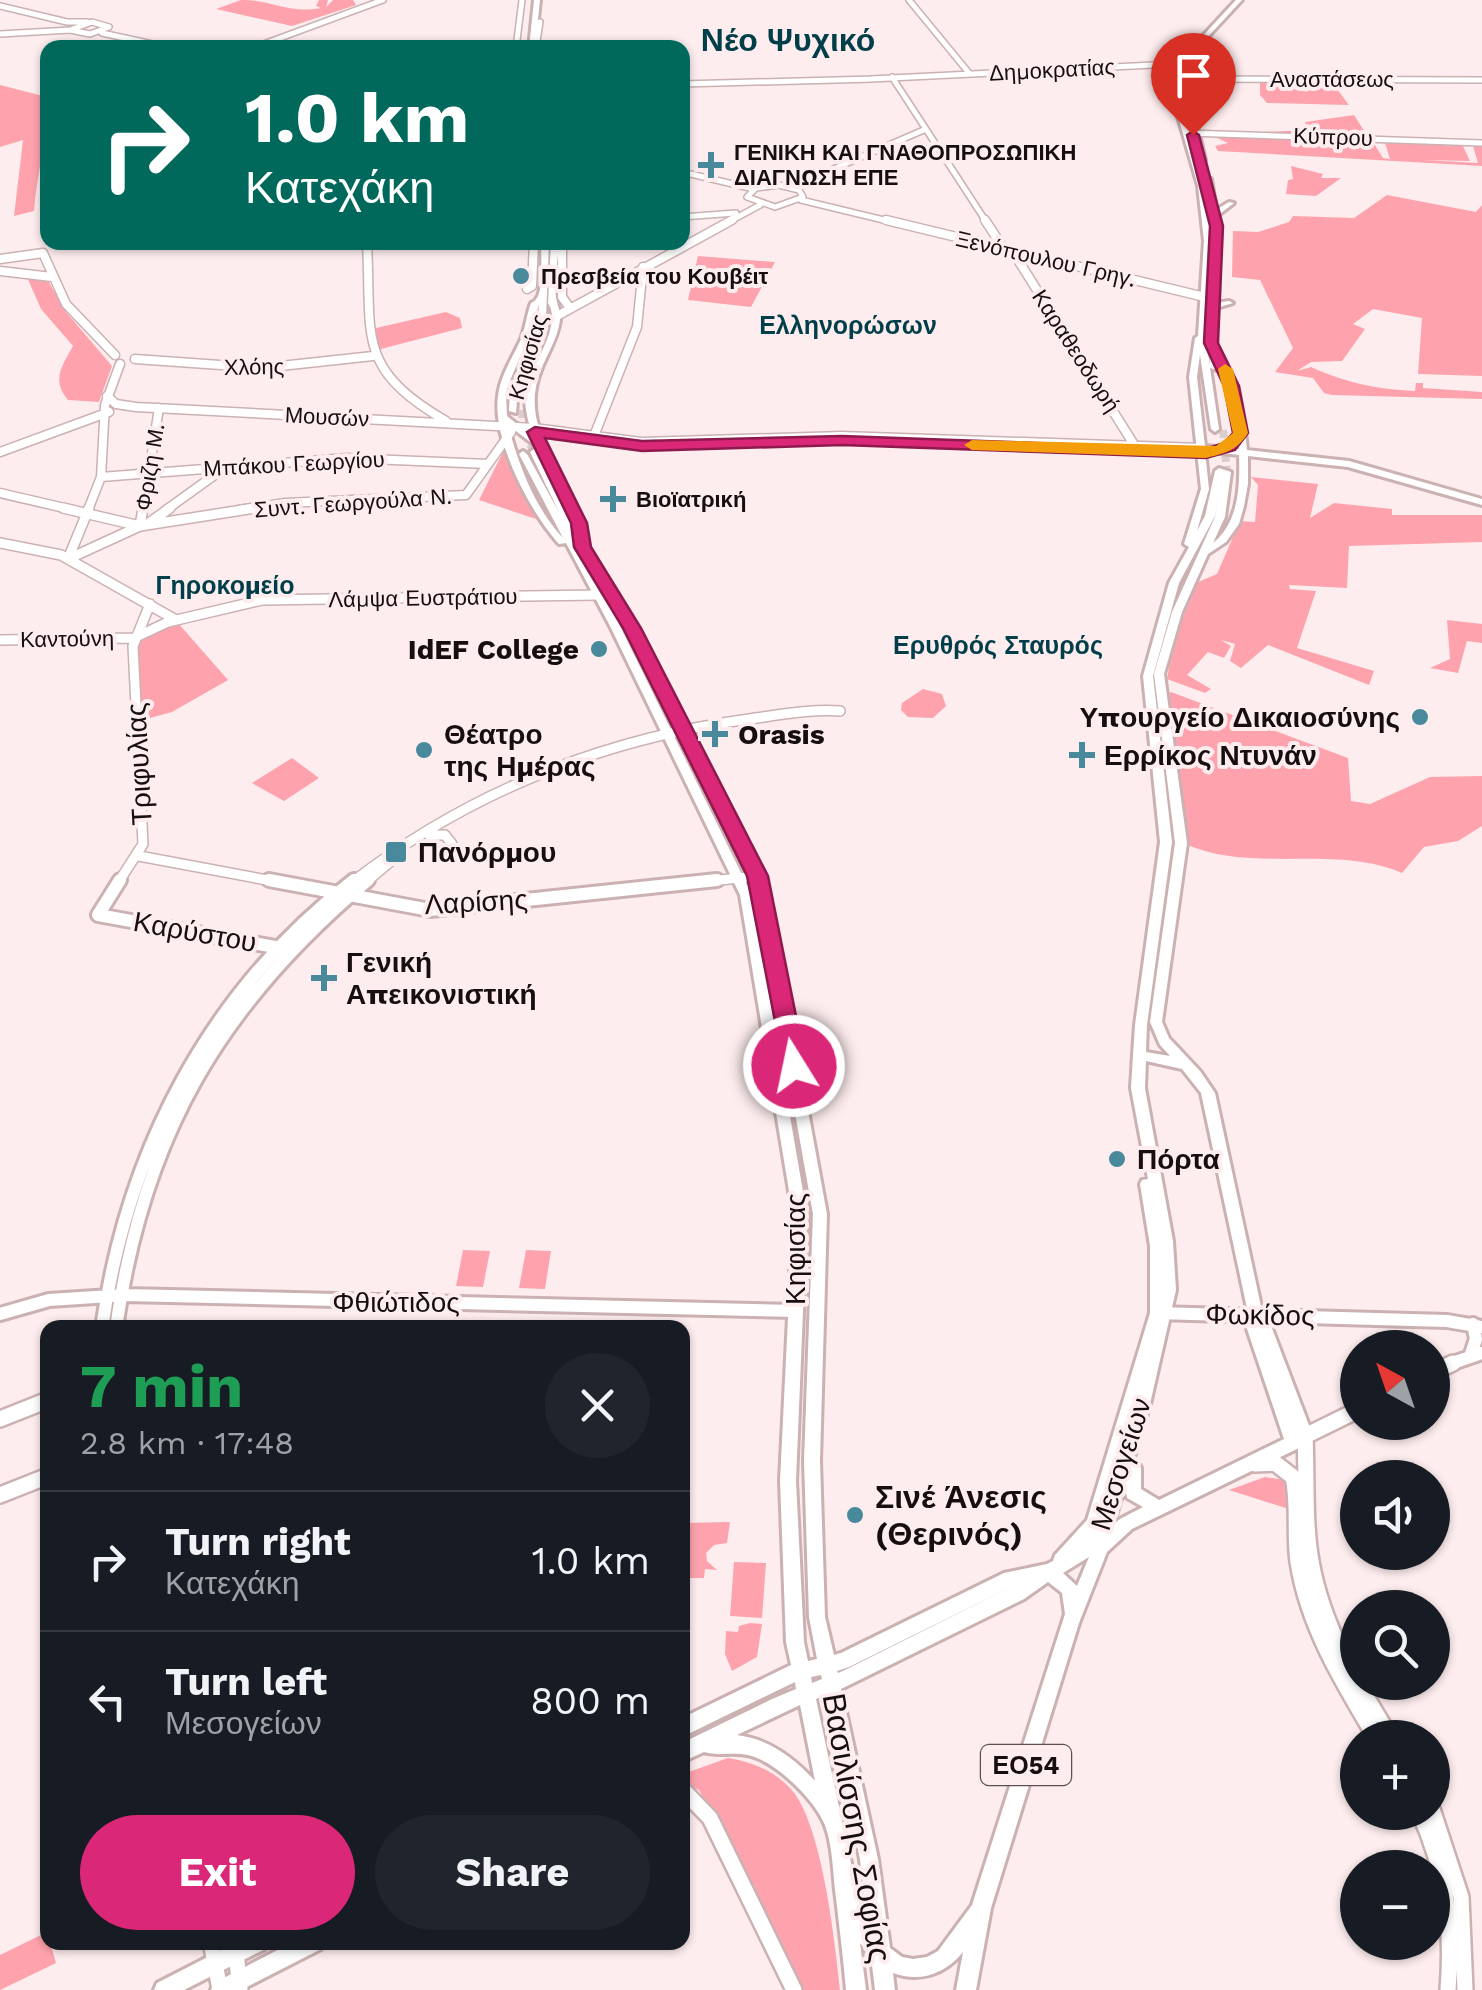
<!DOCTYPE html>
<html lang="en">
<head>
<meta charset="utf-8">
<style>
  :root { --surface:#171b24; --page:#20242c; --text:#f1f3f6; --muted:#9ea1a6; --line:#363941; --accent:#db2777 }
  body { margin:0; font-family:"Work Sans",sans-serif; background:var(--page); color:var(--text); height:100vh; display:flex; flex-direction:column; font-size:38px; white-space:nowrap }
  * { box-sizing:border-box; margin:0 }
  p { font-size:32px; color:var(--muted) }
  .icon { flex:none; width:55px; height:55px; fill:none; stroke:currentColor; stroke-width:2; stroke-linecap:round; stroke-linejoin:round }
  .map { position:relative; flex:1; overflow:hidden }
  .panel { position:absolute; left:40px; top:1320px; width:650px; height:630px; display:flex; flex-direction:column; background:var(--surface); border-radius:20px; box-shadow:0 2px 8px #0004 }
  .panel>* { flex:none }
  .guide { position:absolute; left:40px; top:40px; width:650px; height:210px; border-radius:20px; box-shadow:0 2px 8px #0004; background:#00695c; color:#fff; overflow:hidden }
  .needle { width:65px; rotate:320deg }
  .buttons { position:absolute; left:1340px; top:1330px; display:grid; gap:20px }
  .buttons a { display:grid; place-items:center; width:110px; height:110px; border-radius:50%; background:var(--surface); box-shadow:0 2px 8px #0004; font-size:50px }
  .pin { position:absolute; display:grid; place-items:center; width:85px; height:85px; color:#fff; margin:-102px -42px; border-radius:50% 50% 50% 0; rotate:-45deg; box-shadow:0 0 10px #0007 }
  .pin .icon { rotate:45deg }
  .me { position:absolute; width:110px; margin:-55px; rotate:350deg; stroke-linejoin:round; filter:drop-shadow(0 0 8px #0008) }
  .turn { display:flex; align-items:center; gap:35px; height:210px; padding:0 40px; font-size:45px }
  .turn .icon { width:130px; height:130px; stroke-width:2.5 }
  .turn b { display:block; font-size:70px; line-height:85px }
  .round { display:grid; place-items:center; flex:none; width:105px; height:105px; border-radius:52px; background:var(--page) }
  .head { display:flex; align-items:center; justify-content:space-between; height:170px; padding:0 40px }
  h1 { font-size:60px; font-weight:700; line-height:75px; color:#1e9e55 }
  .cta { display:flex; gap:20px; margin-top:auto; padding:20px 40px }
  .cta a { flex:1; height:115px; border-radius:60px; background:var(--accent); color:#fff; font-size:40px; font-weight:700; line-height:115px; text-align:center }
  .cta a+a { background:var(--page); color:var(--text) }
  ul { padding:0; list-style:none }
  li { display:flex; align-items:center; gap:30px; height:140px; padding:0 40px; border-top:2px solid var(--line) }
  li div { flex:1 }
  li b { display:block; font-size:38px }
  li em { font-style:normal }
  .map>svg:first-child { display:block }
  .green { fill:#fea3ad }
  .lines { fill:none; stroke-linecap:round; stroke-linejoin:round }
  .primary-tunnel { stroke:#dbcccd; stroke-width:8; stroke-dasharray:8 4; stroke-linecap:butt }
  .secondary-far4-casing { stroke:#cbb1b2; stroke-width:8 }
  .secondary-far3-casing { stroke:#cbb1b2; stroke-width:11 }
  .secondary-far2-casing { stroke:#cbb1b2; stroke-width:12 }
  .secondary-far1-casing { stroke:#cbb1b2; stroke-width:18 }
  .secondary-casing { stroke:#cbb1b2; stroke-width:20 }
  .primary-casing { stroke:#cbb1b2; stroke-width:6 }
  .secondary-far4 { stroke:#fff; stroke-width:5 }
  .secondary-far3 { stroke:#fff; stroke-width:8 }
  .secondary-far2 { stroke:#fff; stroke-width:9 }
  .secondary-far1 { stroke:#fff; stroke-width:12 }
  .secondary { stroke:#fff; stroke-width:15 }
  .primary { fill:#fff; fill-rule:evenodd }
  .route { fill:#db2777; stroke:#8e194d; stroke-width:2.5 }
  .slow { fill:#f59e0b }
  .poi-dot { fill:#488a9c; stroke:#feedee; stroke-width:4 }
  .labels { text-anchor:middle; dominant-baseline:central; stroke-width:8; stroke-linejoin:round; paint-order:stroke }
  .far-street-label { font-size:22px; fill:#170e0f; stroke:#feedee }
  .far-poi-label { font-size:22px; font-weight:bold; fill:#170e0f; stroke:#feedee; text-anchor:start }
  .far-neighbourhood-label { font-size:25px; font-weight:bold; fill:#003e4a; stroke:#feedee }
  .shield { fill:#feedee; stroke:#5c5152; stroke-width:2.5 }
  .shield-label { font-size:25px; font-weight:bold; fill:#170e0f }
  .poi-label { font-size:28px; font-weight:bold; fill:#170e0f; stroke:#feedee; text-anchor:start }
  .street-label { font-size:28px; fill:#170e0f; stroke:#feedee }
  .far-district-label { font-size:32px; font-weight:bold; fill:#003e4a; stroke:#feedee }
  .near-poi-label { font-size:32px; font-weight:bold; fill:#170e0f; stroke:#feedee; text-anchor:start }
  .near-street-label { font-size:32px; fill:#170e0f; stroke:#feedee }
</style>
</head>
<body>
<div class="map">
<svg width="1482" height="1990" viewBox="0 0 1482 1990">
  <rect width="100%" height="100%" fill="#feedee"/>
  <!-- green -->
  <path class="green" d="M241,0C274,0 287,14 321,8L316,6L319,0H328L326,7L333,0H353L356,5L292,26L216,9Z
    M1321,80L1331,81L1349,105L1267,103L1260,95V82L1308,92L1303,86Z
    M0,85L47,97C48,136 37,172 34,211L14,216L23,140L0,147Z
    M1354,115L1368,137L1240,133L1309,130L1305,122Z
    M1213,136L1373,142L1383,158L1390,159L1385,143L1463,146L1470,161L1423,160L1478,163L1473,146L1482,147V166L1218,151L1215,146L1228,143Z
    M1291,166L1323,174L1321,178H1341L1316,196L1286,194L1288,180L1293,179Z
    M1387,195L1476,212L1482,205V376L1418,374L1422,318L1373,309L1353,324L1365,329L1342,361L1311,362L1297,371L1311,367C1347,383 1375,389 1415,391L1416,383H1423V388L1482,392V399L1332,395L1324,393L1313,378L1275,372L1293,348L1260,280L1232,277L1233,231L1258,232L1289,222L1293,216L1354,218Z
    M698,256L775,262L751,307L688,300Z
    M27,277L47,279L66,312L112,366L99,402L68,400C51,380 62,366 73,346L41,309Z
    M446,312L460,318L462,328L377,350L376,328Z
    M503,452L506,454L536,519L479,500Z
    M1251,477L1318,484L1310,518L1334,503L1392,509V515H1482V542L1349,546L1347,588L1289,585L1290,589L1316,591L1297,648L1374,671L1369,685L1268,645L1241,668L1230,661L1235,644L1221,640L1231,646L1224,658L1208,652L1187,675L1211,689L1205,693L1167,679L1174,638L1198,582L1217,574L1240,521L1255,522L1258,485Z
    M1447,620L1482,624V643L1467,641L1458,673L1430,668L1450,659Z
    M178,623L228,680L172,712L150,718L140,712L138,642Z
    M923,689L942,694L946,706L933,718L908,717L901,710L902,703Z
    M1171,692L1348,758L1351,801L1370,804L1430,777L1482,776V826L1458,841L1424,847L1402,873C1334,844 1253,874 1185,844L1165,695Z
    M292,758L319,778L284,801L252,783Z
    M463,1250L490,1251L483,1287L456,1286Z
    M526,1250L551,1251L545,1289L519,1288Z
    M1265,1477L1285,1480L1292,1510L1229,1490Z
    M730,1522L727,1543L714,1545L706,1553L707,1561L717,1570L705,1569L704,1578H689L690,1547L683,1546V1523Z
    M734,1562L766,1563L762,1618L730,1616Z
    M750,1623L762,1624L757,1657L732,1671L725,1654L726,1631L738,1632L739,1626Z
    M728,1758C752,1762 773,1770 790,1788C822,1821 835,1943 840,1990H802L699,1790L683,1784V1774Z
    M47,1932L56,1963L0,1990V1955Z"/>
  <g class="lines">
    <!-- primary-tunnel -->
    <path class="primary-tunnel" d="M522,410L523,429L534,452
      M1223,430L1227,472"/>
    <defs>
      <path id="secondary-far4" d="M909,0L969,73
        M0,6L67,22H87
        M92,22L109,27L90,34L70,30Z
        M102,33L171,48
        M0,34L70,30
        M253,48L383,0
        M516,48L522,0
        M536,48L540,22
        M892,77L987,223
        M870,79L1194,63
        M1182,79L1482,80
        M682,84L873,79
        M1188,133L1482,143
        M682,172L754,189
        M779,185L799,190L803,197L775,207L747,197L756,188Z
        M792,187L926,129
        M801,200L896,223
        M682,217L736,213
        M727,223L760,205"/>
      <path id="secondary-far3" d="M886,220L1213,299
        M985,220L1004,249
        M367,242C372,337 355,368 446,421
        M562,242V297L570,308
        M1013,252L1138,451
        M0,259L43,253L66,304L115,355
        M0,271L52,277
        M527,289L532,286L534,242
        M557,316L732,220
        M135,359L262,368L373,356
        M107,396L116,404L136,407L534,428L641,442L842,436L1201,448
        M594,436L637,327L643,267
        M0,452L109,412
        M101,477L347,458L488,464
        M0,493L73,510
        M88,510L101,477L105,405L120,364
        M143,510L159,408
        M166,510L223,469
        M239,510L285,503L466,495L511,432"/>
      <path id="secondary-far2" d="M63,508L140,526
        M149,523L170,508
        M140,526L143,508
        M0,543L61,555L176,620
        M68,559L140,526L255,508
        M68,559L89,508
        M0,640L134,638L168,622L262,600L599,595
        M429,835H445L452,844
        M139,856L283,883
        M118,883L143,844L133,646L150,604
        M351,883C469,792 602,739 749,719C779,715 809,709 840,711
        M365,883L397,856
        M693,883L757,876"/>
      <path id="secondary-far1" d="M120,880L98,915L286,949
        M269,880L430,910L717,880
        M1157,1313L1447,1321L1482,1327
        M0,1314L49,1300L126,1295L795,1311
        M102,1328C127,1150 210,991 354,880
        M116,1328C143,1136 219,1005 368,880
        M1471,1354L1476,1339L1473,1324
        M1447,1365L1482,1353"/>
      <path id="secondary" d="M1432,1373L1453,1363
        M1358,1410L1305,1436C1307,1477 1304,1521 1311,1561C1322,1626 1357,1683 1391,1738
        M0,1419L48,1400
        M1255,1464L1275,1463L1293,1477C1299,1505 1294,1534 1298,1562C1308,1626 1343,1683 1376,1738
        M0,1495L48,1476
        M682,1789L710,1818L794,1990
        M1432,1809L1461,1897L1465,1990
        M1419,1812C1446,1870 1453,1927 1448,1990
        M211,1942L220,1990
        M235,1942L240,1990"/>
      <path id="primary" d="M534,0H540L535,48H529Z
        M1236,0H1242L1192,54L1181,106L1204,186L1211,233L1206,178L1211,179L1216,210L1229,202L1234,203L1217,216L1216,303L1229,301L1233,303L1216,308V344C1233,377 1244,412 1247,450L1349,461L1482,499V505L1348,467L1248,456V484L1244,506L1239,524L1226,542L1208,554L1182,612L1164,674L1187,843L1162,1022L1169,1038L1200,1071L1215,1093L1262,1311L1270,1323L1313,1436L1311,1441L1299,1448L1132,1529L1107,1552L1079,1623L991,1908L976,1990H956L963,1952C945,1974 920,1983 893,1973L895,1990H875L871,1957L860,1943L866,1990H846C843,1957 839,1923 835,1890C833,1870 832,1839 823,1821C812,1798 781,1768 757,1758C738,1750 721,1757 704,1752L682,1762V1743L772,1699L796,1689L795,1682L682,1737V1718L791,1665L786,1642L780,1481L793,1215L740,895L610,626L566,543L559,544C530,512 492,440 498,396C500,376 513,357 521,339C525,329 526,319 529,309C533,296 531,308 538,296C543,286 541,255 541,242H549L546,318L518,389L516,413L509,411L510,389L538,318L539,304L532,329L509,383L506,394L507,416L533,437C528,421 523,405 526,388C532,364 563,325 548,303L551,242H559C558,260 554,280 556,297C557,305 561,311 560,320C558,338 547,354 541,370C524,412 545,444 561,481L560,483L553,481L537,447L508,425L509,429C520,468 535,508 563,538L519,454L523,451L527,454L560,514L530,452L534,449L538,452L574,524L637,628L766,883L827,1214L820,1461L825,1617L834,1655L841,1653L1004,1573L1047,1564L1053,1561L1055,1555L1087,1520L1150,1313V1246L1140,1184L1142,1180L1148,1179L1131,1088L1133,1055L1135,1025L1160,842L1143,676L1169,583L1189,547L1184,544L1201,489L1189,377L1195,338L1198,336L1204,241L1198,186L1175,106L1186,54ZM1210,260L1208,320L1210,366L1205,333ZM1200,355L1211,429L1215,432L1219,429L1210,368L1217,370V362C1231,389 1236,419 1239,449L1205,446L1197,377ZM1205,451L1239,455C1240,486 1239,522 1213,543L1225,517L1231,472L1219,468L1215,471L1205,516L1197,531L1209,489ZM1220,487L1215,517L1172,612L1154,674L1175,843L1150,1022L1160,1045L1170,1056L1146,1052L1147,1025L1172,842L1153,676L1179,583L1215,516ZM570,533L627,628L754,883L813,1214L804,1461L809,1617L817,1659L808,1661L804,1642L796,1481L807,1215L752,895L620,626ZM1146,1061L1182,1069L1201,1093L1248,1313L1245,1323L1284,1439L1159,1500L1141,1489V1468L1139,1463L1133,1461L1150,1404L1176,1290L1173,1241L1145,1088ZM1125,1486L1127,1498L1143,1507L1120,1519L1113,1525ZM1089,1557L1077,1586L1063,1573ZM1048,1582L1062,1593L1065,1614L972,1905L938,1951L927,1957L913,1959L902,1957L890,1948L878,1859L841,1689L1024,1599ZM1013,1586L845,1670L838,1673L837,1671L849,1667ZM821,1675L822,1679L812,1683L811,1677ZM825,1695L860,1859L866,1914L860,1897L855,1895L851,1863L816,1699ZM800,1705L815,1781C794,1758 769,1739 737,1735Z
        M1201,48L1204,50L1190,96L1205,160L1202,162L1199,160L1184,96L1198,50Z
        M237,1942H267L265,1949L184,1990H154L157,1983Z
        M293,1942H323L321,1949L241,1990H211L214,1983Z"/>
    </defs>
    <!-- secondary-far4 casing -->
    <use href="#secondary-far4" class="secondary-far4-casing"/>
    <!-- secondary-far3 casing -->
    <use href="#secondary-far3" class="secondary-far3-casing"/>
    <!-- secondary-far2 casing -->
    <use href="#secondary-far2" class="secondary-far2-casing"/>
    <!-- secondary-far1 casing -->
    <use href="#secondary-far1" class="secondary-far1-casing"/>
    <!-- secondary casing -->
    <use href="#secondary" class="secondary-casing"/>
    <!-- primary casing -->
    <use href="#primary" class="primary-casing"/>
    <!-- secondary-far4 -->
    <use href="#secondary-far4" class="secondary-far4"/>
    <!-- secondary-far3 -->
    <use href="#secondary-far3" class="secondary-far3"/>
    <!-- secondary-far2 -->
    <use href="#secondary-far2" class="secondary-far2"/>
    <!-- secondary-far1 -->
    <use href="#secondary-far1" class="secondary-far1"/>
    <!-- secondary -->
    <use href="#secondary" class="secondary"/>
    <!-- primary -->
    <use href="#primary" class="primary"/>
  </g>
  <!-- route -->
  <path class="route" d="M1193,131L1199,135L1223,226L1218,343L1239,386L1248,433L1235,450L1206,458L842,445L642,451L545,438L587,523L591,547L641,628L768,876L806,1066L794,1075L785,1073L747,876L623,628L574,547L571,523L527,432L535,427L642,441L842,436L1205,449L1224,443L1233,433L1224,386L1204,343L1210,226L1187,135Z"/>
  <!-- slow -->
  <path class="slow" d="M1225,364L1233,369L1248,433C1237,451 1225,453 1206,458L972,450L964,445L972,440L1216,446L1233,433L1218,369Z"/>
  <!-- markers -->
  <g class="poi-dot">
    <path d="M706 150h10v10h10v10h-10v10h-10v-10h-10v-10h10z"/>
    <circle cx="521" cy="276" r="10"/>
    <path d="M608 484h10v10h10v10h-10v10h-10v-10h-10v-10h10z"/>
    <circle cx="599" cy="649" r="10"/>
    <circle cx="1420" cy="717" r="10"/>
    <path d="M710 719h10v10h10v10h-10v10h-10v-10h-10v-10h10z"/>
    <circle cx="424" cy="750" r="10"/>
    <path d="M1077 740h10v10h10v10h-10v10h-10v-10h-10v-10h10z"/>
    <rect x="384" y="840" width="24" height="24" rx="5"/>
    <path d="M319 963h10v10h10v10h-10v10h-10v-10h-10v-10h10z"/>
    <circle cx="1117" cy="1159" r="10"/>
    <circle cx="855" cy="1515" r="10"/>
  </g>
  <g class="labels">
    <!-- far-street labels -->
    <g class="far-street-label">
      <text transform="translate(1052 70) rotate(-3)">Δημοκρατίας</text>
      <text x="1332" y="79">Αναστάσεως</text>
      <text transform="translate(1333 137) rotate(2)">Κύπρου</text>
      <text transform="translate(1046 259) rotate(13)">Ξενόπουλου Γρηγ.</text>
      <text transform="translate(1076 351) rotate(57)">Καραθεοδωρή</text>
      <text transform="translate(528 357) rotate(-74)">Κηφισίας</text>
      <text transform="translate(254 367) rotate(-1)">Χλόης</text>
      <text transform="translate(327 417) rotate(3)">Μουσών</text>
      <text transform="translate(294 464) rotate(-3)">Μπάκου Γεωργίου</text>
      <text transform="translate(150 467) rotate(-81)">Φριζη Μ.</text>
      <text transform="translate(353 503) rotate(-4)">Συντ. Γεωργούλα Ν.</text>
      <text transform="translate(423 598) rotate(-1)">Λάμψα Ευστράτιου</text>
      <text transform="translate(67 639) rotate(-1)">Καντούνη</text>
    </g>
    <!-- far-poi labels -->
    <g class="far-poi-label">
      <text x="734" y="152">ΓΕΝΙΚΗ ΚΑΙ ΓΝΑΘΟΠΡΟΣΩΠΙΚΗ<tspan x="734" dy="25">ΔΙΑΓΝΩΣΗ ΕΠΕ</tspan></text>
      <text x="541" y="276">Πρεσβεία του Κουβέιτ</text>
      <text x="636" y="499">Βιοϊατρική</text>
    </g>
    <!-- far-neighbourhood labels -->
    <g class="far-neighbourhood-label">
      <text x="848" y="325">Ελληνορώσων</text>
      <text x="225" y="585">Γηροκομείο</text>
      <text x="998" y="645">Ερυθρός Σταυρός</text>
    </g>
    <!-- shield labels -->
    <rect class="shield" x="981" y="1745" width="90" height="40" rx="8"/>
    <g class="shield-label">
      <text x="1026" y="1765">ΕΟ54</text>
    </g>
    <!-- poi labels -->
    <g class="poi-label">
      <text x="579" y="649" text-anchor="end">IdEF College</text>
      <text x="1400" y="717" text-anchor="end">Υπουργείο Δικαιοσύνης</text>
      <text x="444" y="734">Θέατρο<tspan x="444" dy="32">της Ημέρας</tspan></text>
      <text x="738" y="734">Orasis</text>
      <text x="1104" y="755">Ερρίκος Ντυνάν</text>
      <text x="418" y="852">Πανόρμου</text>
      <text x="346" y="962">Γενική<tspan x="346" dy="32">Απεικονιστική</tspan></text>
      <text x="1137" y="1159">Πόρτα</text>
    </g>
    <!-- street labels -->
    <g class="street-label">
      <text transform="translate(139 764) rotate(-93)">Τριφυλίας</text>
      <text transform="translate(476 902) rotate(-3)">Λαρίσης</text>
      <text transform="translate(195 932) rotate(10)">Καρύστου</text>
      <text transform="translate(795 1249) rotate(-90)">Κηφισίας</text>
      <text x="396" y="1302">Φθιώτιδος</text>
      <text transform="translate(1260 1315) rotate(1)">Φωκίδος</text>
      <text transform="translate(1121 1464) rotate(-72)">Μεσογείων</text>
    </g>
    <!-- far-district labels -->
    <g class="far-district-label">
      <text x="788" y="40">Νέο Ψυχικό</text>
    </g>
    <!-- near-poi labels -->
    <g class="near-poi-label">
      <text x="875" y="1497">Σινέ Άνεσις<tspan x="875" dy="37">(Θερινός)</tspan></text>
    </g>
    <!-- near-street labels -->
    <g class="near-street-label">
      <text transform="translate(857 1828) rotate(80)">Βασιλίσσης Σοφίας</text>
    </g>
  </g>
</svg>
<div class="buttons">
<a><svg class="needle" viewBox="-14 -14 28 28"><path d="M0-13l5 13h-10z" fill="#e53935"/><path d="M0 13l5-13h-10z" fill="#9ea1a6"/></svg></a>
<a><svg class="icon" aria-label="sound" viewBox="0 0 24 24"><path d="M4 9h4l5-4v14l-5-4H4zM17 9q2 3 0 6"/></svg></a>
<a><svg class="icon" aria-label="search" viewBox="0 0 24 24"><circle cx="10" cy="10" r="6"/><path d="M15 15l6 6"/></svg></a>
<a>+</a>
<a>−</a>
</div>
<div class="pin" style="left:1193px;top:135px;background:#d93025"><svg class="icon" aria-label="arrive" viewBox="0 0 24 24"><path d="M6 21V4h12l-3 4 3 4H6"/></svg></div>
<svg class="me" style="left:794px;top:1066px" viewBox="-20 -20 40 40"><circle r="17" fill="#db2777" stroke="#fff" stroke-width="3"/><path d="M0-11L8 9 0 5-8 9z" fill="#fff"/></svg>
<div class="guide">
<div class="turn"><svg class="icon" aria-label="right" viewBox="0 0 24 24"><path d="M7 20v-9h11M14 6l5 5-5 5"/></svg><div><b>1.0 km</b>Κατεχάκη</div></div>
</div>
<section class="panel">
<div class="head"><div><h1>7 min</h1><p>2.8 km · 17:48</p></div><a class="round"><svg class="icon" aria-label="close" viewBox="0 0 24 24"><path d="M6 6l12 12M18 6L6 18"/></svg></a></div>
<ul>
<li><svg class="icon" aria-label="right" viewBox="0 0 24 24"><path d="M7 20v-9h11M14 6l5 5-5 5"/></svg><div><b>Turn right</b><p>Κατεχάκη</p></div><em>1.0 km</em></li>
<li><svg class="icon" aria-label="left" viewBox="0 0 24 24"><path d="M17 20v-9H6M10 6l-5 5 5 5"/></svg><div><b>Turn left</b><p>Μεσογείων</p></div><em>800 m</em></li>
</ul>
<div class="cta"><a>Exit</a><a>Share</a></div>
</section>
</div>
</body>
</html>
